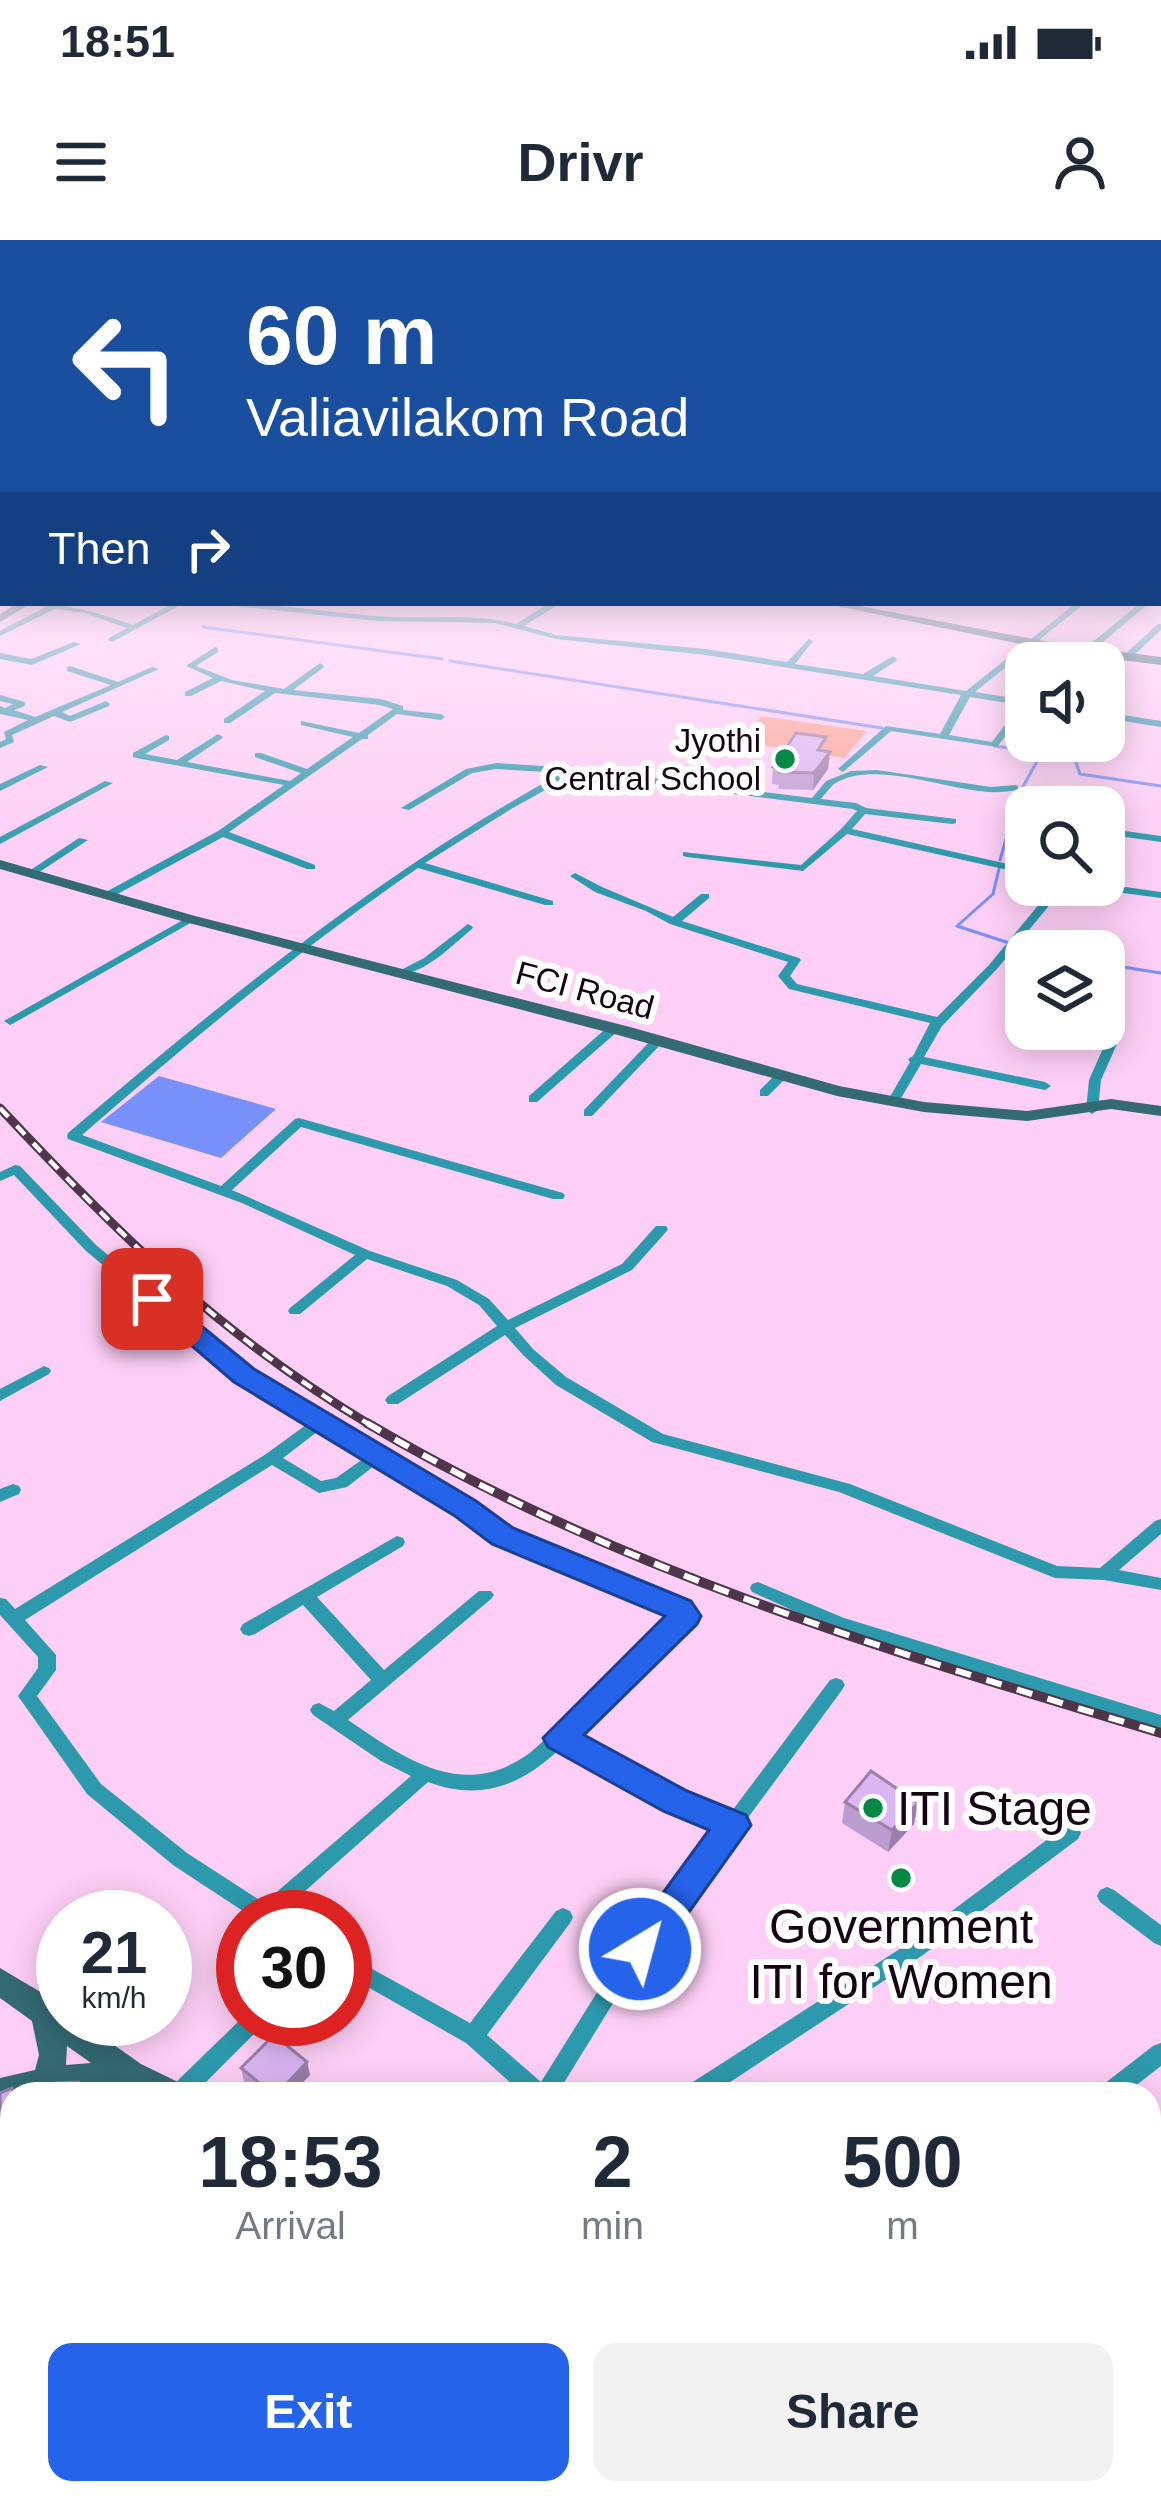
<!DOCTYPE html>
<html lang="en">
<head>
<meta charset="utf-8">
<style>
  :root { --surface:#fff; --page:#f2f2f3; --text:#1f2937; --muted:#747a83; --accent:#2563eb }
  body { margin:0; font-family:Helvetica,sans-serif; background:var(--page); color:var(--text); height:100vh; display:flex; flex-direction:column; font-size:45px; white-space:nowrap }
  * { box-sizing:border-box; margin:0 }
  p { font-size:39px; color:var(--muted) }
  .icon { flex:none; width:66px; height:66px; fill:none; stroke:currentColor; stroke-width:2; stroke-linecap:round; stroke-linejoin:round }
  .map { position:relative; flex:1; overflow:hidden }
  .sheet { position:absolute; left:0px; top:1842px; width:1161px; height:423px; display:flex; flex-direction:column; background:var(--surface); border-radius:36px 36px 0 0; box-shadow:0 6px 30px #0003 }
  .sheet>* { flex:none }
  .hud { position:absolute; left:0px; top:0px; width:1161px; height:366px; box-shadow:0 6px 30px #0003; background:#1a4fa0; color:#fff; overflow:hidden }
  .controls { position:absolute; left:1005px; top:402px; display:grid; gap:24px }
  .controls a { display:grid; place-items:center; width:120px; height:120px; border-radius:24px; background:var(--surface); box-shadow:0 6px 30px #0003; font-size:60px }
  .speed { position:absolute; left:36px; top:1650px; display:flex; gap:24px; font-size:60px; font-weight:700; text-align:center }
  .speed>* { display:grid; place-content:center; width:156px; height:156px; border-radius:50%; background:var(--surface); box-shadow:0 6px 30px #0003; line-height:1 }
  .speed small { font-size:30px; font-weight:400 }
  .speed .limit { border:18px solid #d22; background:#fff; color:#111 }
  .pin { position:absolute; display:grid; place-items:center; width:102px; height:102px; color:#fff; margin:-51px; border-radius:24px; box-shadow:0 6px 18px #0006 }
  .me { position:absolute; width:132px; margin:-66px; rotate:37deg; stroke-linejoin:round; filter:drop-shadow(0 0 9px #0008) }
  .turn { display:flex; align-items:center; gap:42px; height:252px; padding:0 48px; font-size:54px }
  .turn .icon { width:156px; height:156px; stroke-width:2.5 }
  .turn b { display:block; font-size:84px; line-height:102px }
  .then { display:flex; align-items:center; height:114px; padding:0 48px; background:#0003; gap:24px; font-size:45px }
  .eta { display:flex; justify-content:space-evenly; align-items:center; height:204px; text-align:center }
  .eta b { font-size:72px; font-weight:800; line-height:84px }
  .button { display:flex; gap:24px; margin-top:auto; padding:24px 48px }
  .button a { flex:1; height:138px; border-radius:24px; background:var(--accent); color:#fff; font-size:48px; font-weight:800; line-height:138px; text-align:center }
  .button a+a { background:var(--page); color:var(--text) }
  .status { display:flex; justify-content:space-between; align-items:center; height:84px; padding:0 60px; background:var(--surface); direction:ltr }
  .status svg { height:33px; fill:currentColor }
  header { display:flex; justify-content:space-between; align-items:center; height:156px; padding:0 48px; background:var(--surface); font-size:54px; font-weight:800 }
  .map>svg:first-child { display:block }
  .green { fill:#fba391 }
  .water { fill:#7890fa }
  .lines { fill:none; stroke-linecap:round; stroke-linejoin:round }
  .stream { stroke:#7890fa; stroke-width:3 }
  .street { fill:#2d99ac; fill-rule:evenodd }
  .secondary { fill:#346a74; fill-rule:evenodd }
  .rail-far1-casing { stroke:#4e354a; stroke-width:9 }
  .rail-casing { stroke:#4e354a; stroke-width:10 }
  .rail-far1 { stroke:#fff; stroke-width:4.5; stroke-dasharray:12; stroke-linecap:butt }
  .rail { stroke:#fff; stroke-width:6; stroke-dasharray:16; stroke-linecap:butt }
  .wall { fill:#bc9dd0 }
  .shaded-wall { fill:#997fa9 }
  .building { fill:#dbb6f2; stroke:#997fa9; stroke-width:3 }
  .route { fill:#2563eb; stroke:#184099; stroke-width:3 }
  .poi-dot { fill:#038945; stroke:#fff; stroke-width:4.5 }
  .labels { text-anchor:middle; dominant-baseline:central; stroke-width:12; stroke-linejoin:round; paint-order:stroke }
  .far-poi-label { font-size:33px; fill:#160414; stroke:#fff; text-anchor:end }
  .far-street-label { font-size:33px; fill:#160414; stroke:#fff }
  .near-poi-label { font-size:48px; fill:#160414; stroke:#fff; text-anchor:start }
</style>
</head>
<body>
<div class="status"><b>18:51</b><svg viewBox="0 0 49 12"><path d="M0 12V9h3v3zM5 12V6h3v6zM10 12V3h3v9zM15 12V0h3v12zM26 1h20v11H26zM47 4h2v5h-2z"/></svg></div>
<header><svg class="icon" aria-label="menu" viewBox="0 0 24 24"><path d="M4 6h16M4 12h16M4 18h16"/></svg>Drivr<svg class="icon" aria-label="person" viewBox="0 0 24 24"><circle cx="12" cy="8" r="4"/><path d="M4 21q1-7 8-7t8 7"/></svg></header>
<div class="map">
<svg width="1161" height="2264" viewBox="0 0 1161 2264">
  <rect width="100%" height="100%" fill="#fecff6"/>
  <!-- green -->
  <path class="green" d="M761,476L867,491L844,518L741,502Z"/>
  <!-- water -->
  <path class="water" d="M159,836L276,869L221,918L101,882Z"/>
  <g class="lines">
    <!-- stream -->
    <path class="stream" d="M203,387L442,419
      M450,421L882,488
      M995,506L1074,517L1080,534L1161,546
      M1000,620L1019,554L1041,514
      M999,629L993,654L957,686L1034,711
      M1104,724L1161,733"/>
    <!-- street -->
    <path class="street" d="M1158,314L1161,315V319L1158,318Z
      M1158,328H1161V333H1158Z
      M0,333H3V338H0Z
      M0,355H3V359H0Z
      M28,363C66,363 98,373 133,385L174,363H184L112,402L108,400L109,398L127,388L85,373L55,369L0,396V391L46,367Z
      M221,363C272,363 323,372 374,376C421,380 470,372 516,384L549,363H556V366L524,386L556,395L706,409L787,422L809,399L813,401L795,424L863,434L893,416L897,419L896,421L873,436L966,451L1076,363H1085L975,452L1026,460V469L997,507L891,491L843,532L838,529L840,527L886,486L940,494L961,455L706,415L556,399L495,383L377,381L225,365ZM970,457L1020,465L992,502L949,495Z
      M1140,363L1147,365L1090,413H1084V409Z
      M1158,384H1161V390L1130,419H1124V415Z
      M74,402L81,404L32,425L0,419V413L31,419Z
      M215,407L218,408V412L196,426L232,440L284,449L320,423L324,426L323,428L293,450L381,459L403,466V470L441,474L445,477L441,480L397,474L368,495V499H362L229,592L315,625V629H307L223,597L112,657H104V653L218,591L284,545L136,518L133,517V513L166,495L169,496V500L145,514L177,520L218,494L223,497L221,499L187,522L290,541L301,533L255,517V513H261L307,529L353,497L301,485V481L359,493L393,469L380,465L275,453L230,483H224V479L265,451L221,441L191,456H185V452L213,438L186,426Z
      M70,426L118,442L152,427L159,429L62,472L70,476L106,461L110,464L109,466L70,482L54,476L12,495L14,502L0,508V502L6,499L4,492L28,480L0,474V466L5,468L13,464L0,461V455L25,462V466L14,470L35,477L111,445L67,431V427Z
      M1104,472L1161,481V487L1104,478Z
      M496,523L573,528L812,558L826,541L851,531L877,530L991,547L1015,545L1018,546V550C1009,551 999,553 989,552C947,550 872,519 834,544C832,546 823,556 821,559L856,563L866,568L956,579V583L952,584L865,574L852,589L1026,628V634L847,594L803,631L687,617L683,616V612L801,625L841,589L857,571L853,569L574,534L511,569L425,623L553,661V665H545L418,628C300,709 190,801 82,895L221,946L295,879L299,878L563,953L565,956L563,959H553L301,887L232,950L370,1011L457,1040L489,1059L508,1080L622,1024L656,986H666L668,989L666,992L632,1030L515,1088L533,1109L566,1137L663,1194L850,1244L1057,1326L1100,1328L1155,1281L1161,1279V1294L1119,1330L1161,1338V1350L1104,1340L1055,1338L839,1252L652,1202L556,1145L523,1115L505,1095L398,1164H388L385,1160L388,1156L497,1086L479,1065L447,1046L367,1019L300,1074H290L288,1071L290,1068L355,1015L242,963L68,899L67,896L68,893C224,760 382,631 562,533L496,529L472,533L409,570L401,568L466,529Z
      M40,525L48,527L0,551V544Z
      M105,541L113,543L0,604V597Z
      M1104,588L1161,596V602L1104,594Z
      M79,598L88,600L35,635L26,633Z
      M575,633L602,647L673,677L701,654H709V658L682,681L799,718L801,720L790,736L797,744L937,777L989,725L1055,645H1066L997,729L942,786L924,817L1045,842L1051,846L1045,850L921,824L897,865H889L887,862L910,822L908,819L913,816L930,783L789,749L778,736L788,722L670,684L646,671L595,652L570,636Z
      M1104,644L1161,652V658L1085,648L1080,645Z
      M190,676L195,679L194,681L14,783L10,785L4,781Z
      M468,684L473,687L472,689C450,707 427,732 399,735V731L424,718Z
      M1116,735L1122,738L1120,776L1124,788L1101,840L1098,870L1092,874L1086,870L1089,840L1112,788L1108,776L1110,738Z
      M614,784L618,785V791L537,862H529V856L610,785Z
      M658,796L662,797V803L592,876H584V870L654,797Z
      M782,831L788,835L786,838L768,856H760V850L778,832Z
      M15,925L20,926L96,1005L249,1132L472,1265L509,1292L686,1365L694,1376L682,1393L573,1496L682,1555L729,1575L830,1440L836,1438L842,1440L845,1445L842,1450L620,1752L557,1854H523L466,1803L345,1734V1714L470,1783L556,1671L563,1668L570,1671L573,1677L570,1683L487,1795L541,1842L606,1738L720,1588L668,1567L562,1507C522,1545 482,1562 428,1542L278,1675L279,1677H252L173,1625L87,1554L18,1456L38,1428V1417L0,1375V1358L6,1359L15,1369L266,1214L310,1182L239,1138L86,1011L14,935L0,941V932ZM321,1189L367,1216L336,1238L321,1241L283,1218ZM378,1223L460,1273L497,1300L675,1376L647,1407L531,1512C464,1562 407,1520 348,1480L491,1359L494,1355L491,1351H479L384,1430L317,1357L403,1306L405,1302L403,1298L397,1296L243,1384L240,1389L243,1394L249,1396L255,1394L303,1365L371,1440L334,1471L319,1463L313,1465L310,1470L313,1475L381,1521L411,1536L264,1663L187,1613L101,1544L37,1456L56,1430V1415L25,1380L272,1225L319,1253L347,1247Z
      M44,1126L49,1128L51,1131L49,1134L0,1161V1149Z
      M13,1244L19,1246L21,1250L19,1254L0,1262V1249Z
      M758,1342L844,1378L1161,1475V1489L832,1388L752,1352L750,1348L752,1344Z
      M1071,1585L1078,1587L1081,1593L1078,1599L923,1715L712,1854H682L685,1847L909,1703L1064,1587Z
      M1107,1647L1114,1650L1161,1685V1706L1154,1703L1100,1662L1097,1656L1100,1650Z
      M243,1777V1779H265L262,1786L194,1854H168L171,1847Z
      M1161,1803V1826L1125,1854H1097L1100,1847L1153,1806Z
      M381,2253H416L409,2264H374Z
      M841,2253H868L873,2264H846Z"/>
    <!-- secondary -->
    <path class="secondary" d="M18,363H32L0,382V374Z
      M822,363H845L1059,404L1161,417V425L1059,412Z
      M0,620L195,676L630,787L839,846L924,862L1027,871L1111,859L1161,866V876L1111,869L1027,881L924,872L837,856L618,795L185,682L0,629Z
      M0,1728L54,1760L63,1769V1779H77L141,1824L182,1844L186,1854H140L128,1848L12,1854V1863L0,1866V1838L35,1830L39,1815L32,1781L0,1758ZM67,1806L91,1823L66,1825Z
      M1161,2172V2209L1149,2214V2177Z
      M12,2238V2253H50L55,2264H6L1,2253L6,2240Z
      M414,2253H450L454,2264H418Z
      M1044,2253H1090L1085,2264H1039Z"/>
    <defs>
      <path id="rail-far1" d="M0,868C120,996 220,1095 372,1186"/>
      <path id="rail" d="M367,1183C614,1329 888,1411 1161,1493"/>
    </defs>
    <!-- rail-far1 casing -->
    <use href="#rail-far1" class="rail-far1-casing"/>
    <!-- rail casing -->
    <use href="#rail" class="rail-casing"/>
    <!-- rail-far1 -->
    <use href="#rail-far1" class="rail-far1"/>
    <!-- rail -->
    <use href="#rail" class="rail"/>
  </g>
  <!-- wall -->
  <path class="wall" d="M825,512H830L828,529L813,550L778,549L779,545L772,544L773,527Z
    M845,1562L918,1563L914,1584L888,1612L842,1583Z
    M284,1779H309L299,1790Z
    M307,1822L310,1835L292,1854H259L244,1842L241,1828Z
    M465,2253H647L652,2264H467Z"/>
  <!-- shaded-wall -->
  <path class="shaded-wall" d="M830,512L828,529L813,550L814,533Z
    M918,1563L914,1584L888,1612L892,1590Z
    M297,1779H309L299,1790Z
    M307,1822L310,1835L292,1854H277Z"/>
  <!-- building -->
  <path class="building" d="M796,493L826,497L818,510L830,512L814,533L780,532L782,529L773,527Z
    M871,1531L918,1563L892,1590L845,1562Z
    M274,1795L307,1822L277,1854H273L241,1828Z
    M78,1842L74,1854H43L55,1843Z
    M12,1848L14,1854H12V1929L10,1930L0,1896V1853Z
    M472,2253H647L652,2264H477Z"/>
  <!-- sky -->
  <linearGradient id="sky" x2="0" y2="1"><stop stop-color="#7ba6ef"/><stop offset="0.49" stop-color="#ffe9fb"/><stop offset="1" stop-color="#ffe9fb" stop-opacity="0"/></linearGradient>
  <rect width="1161" height="618" fill="url(#sky)"/>
  <!-- route -->
  <path class="route" d="M152,1051L161,1053L254,1129L476,1261L513,1288L691,1361L701,1376L697,1384L584,1495L687,1551L746,1575L751,1585L654,1721L640,1726L627,1721L622,1709L709,1590L663,1571L548,1507L543,1498L665,1376L492,1304L455,1276L234,1142L143,1064L139,1059L143,1053Z"/>
  <!-- markers -->
  <g class="poi-dot">
    <circle cx="785" cy="519" r="12"/>
    <circle cx="873" cy="1568" r="12"/>
    <circle cx="901" cy="1638" r="12"/>
  </g>
  <g class="labels">
    <!-- far-poi labels -->
    <g class="far-poi-label">
      <text x="761" y="500">Jyothi<tspan x="761" dy="38">Central School</tspan></text>
    </g>
    <!-- far-street labels -->
    <g class="far-street-label">
      <text transform="translate(585 750) rotate(15)">FCI Road</text>
    </g>
    <!-- near-poi labels -->
    <g class="near-poi-label">
      <text x="897" y="1568">ITI Stage</text>
      <text x="901" y="1686" text-anchor="middle">Government<tspan x="901" dy="55">ITI for Women</tspan></text>
    </g>
  </g>
</svg>
<div class="controls">
<a><svg class="icon" aria-label="sound" viewBox="0 0 24 24"><path d="M4 9h4l5-4v14l-5-4H4zM17 9q2 3 0 6"/></svg></a>
<a><svg class="icon" aria-label="search" viewBox="0 0 24 24"><circle cx="10" cy="10" r="6"/><path d="M15 15l6 6"/></svg></a>
<a><svg class="icon" aria-label="layers" viewBox="0 0 24 24"><path d="M12 4l9 5-9 5-9-5zM3 14l9 5 9-5"/></svg></a>
</div>
<div class="speed"><div>21<small>km/h</small></div><div class="limit">30</div></div>
<div class="pin" style="left:152px;top:1059px;background:#d93025"><svg class="icon" aria-label="arrive" viewBox="0 0 24 24"><path d="M6 21V4h12l-3 4 3 4H6"/></svg></div>
<svg class="me" style="left:640px;top:1709px" viewBox="-20 -20 40 40"><circle r="17" fill="#2563eb" stroke="#fff" stroke-width="3"/><path d="M0-11L8 9 0 5-8 9z" fill="#fff"/></svg>
<div class="hud">
<div class="turn"><svg class="icon" aria-label="left" viewBox="0 0 24 24"><path d="M17 20v-9H6M10 6l-5 5 5 5"/></svg><div><b>60 m</b>Valiavilakom Road</div></div>
<div class="then">Then<svg class="icon" aria-label="right" viewBox="0 0 24 24"><path d="M7 20v-9h11M14 6l5 5-5 5"/></svg></div>
</div>
<section class="sheet">
<div class="eta">
<div><b>18:53</b><p>Arrival</p></div>
<div><b>2</b><p>min</p></div>
<div><b>500</b><p>m</p></div>
</div>
<div class="button"><a>Exit</a><a>Share</a></div>
</section>
</div>
</body>
</html>
